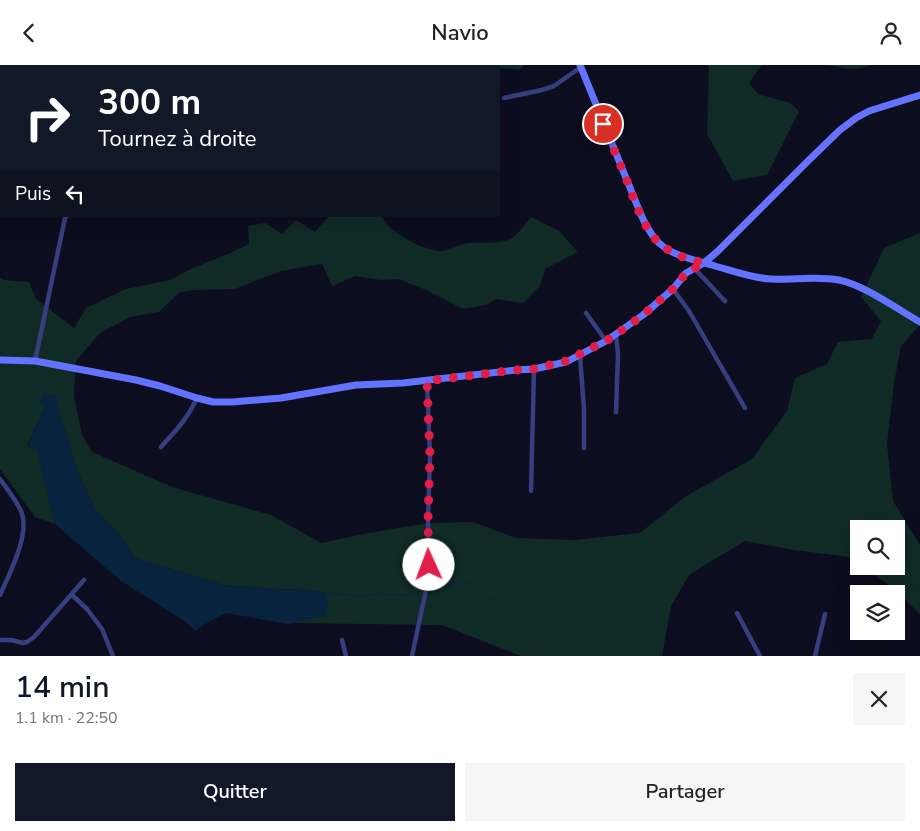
<!DOCTYPE html>
<html lang="fr">
<head>
<meta charset="utf-8">
<style>
  :root { --surface:#fff; --page:#f6f6f6; --text:#222; --muted:#767676; --accent:#111827 }
  body { margin:0; font-family:"Nunito Sans",sans-serif; background:var(--page); color:var(--text); height:100vh; display:flex; flex-direction:column; font-size:19px; white-space:nowrap }
  * { box-sizing:border-box; margin:0 }
  p { font-size:16px; color:var(--muted) }
  .icon { flex:none; width:28px; height:28px; fill:none; stroke:currentColor; stroke-width:2; stroke-linecap:round; stroke-linejoin:round }
  .map { position:relative; height:591px; overflow:hidden }
  .panel { display:flex; flex-direction:column; background:var(--surface); flex:1 }
  .panel>* { flex:none }
  .top-card { position:absolute; left:0px; top:0px; width:500px; height:152px; box-shadow:0 5px 20px #0002; background:#111827; color:#fff; overflow:hidden }
  .tools { position:absolute; left:850px; top:455px; display:grid; gap:10px }
  .tools a { display:grid; place-items:center; width:55px; height:55px; border-radius:0px; background:var(--surface); box-shadow:0 5px 20px #0002; font-size:25px }
  .pin { position:absolute; display:grid; place-items:center; width:42px; height:42px; color:#fff; margin:-21px; border:2px solid #fff; border-radius:50%; box-shadow:0 1px 5px #0007 }
  .me { position:absolute; width:55px; margin:-28px; rotate:358deg; stroke-linejoin:round; filter:drop-shadow(0 0 4px #0008) }
  .turn { display:flex; align-items:center; gap:18px; height:105px; padding:0 15px; font-size:22px }
  .turn .icon { width:65px; height:65px; stroke-width:2.5 }
  .turn b { display:block; font-size:35px; line-height:42px }
  .then { display:flex; align-items:center; height:48px; padding:0 15px; background:#0003; gap:10px; font-size:19px }
  .round { display:grid; place-items:center; flex:none; width:52px; height:52px; border-radius:0px; background:var(--page) }
  .headline { display:flex; align-items:center; justify-content:space-between; height:85px; padding:0 15px }
  h1 { font-size:30px; font-weight:600; line-height:38px; color:var(--accent) }
  .cta { display:flex; gap:10px; margin-top:auto; padding:10px 15px }
  .cta a { flex:1; height:58px; border-radius:0px; background:var(--accent); color:#fff; font-size:20px; font-weight:600; line-height:58px; text-align:center }
  .cta a+a { background:var(--page); color:var(--text) }
  header { display:flex; justify-content:space-between; align-items:center; height:65px; padding:0 15px; background:var(--surface); font-size:22px; font-weight:600 }
  .map>svg:first-child { display:block }
  .green { fill:#102a26 }
  .water { fill:#08233d }
  .lines { fill:none; stroke-linecap:round; stroke-linejoin:round }
  .stream { stroke:#08233d; stroke-width:1 }
  .street { stroke:#373e80; stroke-width:4.5 }
  .secondary { stroke:#6373ff; stroke-width:7 }
  .route { stroke:#e11d48; stroke-width:9; stroke-dasharray:0 16.2 }
</style>
</head>
<body>
<header><svg class="icon" aria-label="back" viewBox="0 0 24 24"><path d="M15 5l-7 7 7 7"/></svg>Navio<svg class="icon" aria-label="person" viewBox="0 0 24 24"><circle cx="12" cy="8" r="4"/><path d="M4 21q1-7 8-7t8 7"/></svg></header>
<div class="map">
<svg width="920" height="591" viewBox="0 0 920 591">
  <rect width="100%" height="100%" fill="#0d0d20"/>
  <!-- green -->
  <path class="green" d="M152,0H274L275,1H152Z
    M296,0H524L520,4L499,3V1H296Z
    M708,0H762L761,1L749,18L758,29L790,38L799,46L767,110L733,116L707,69L709,2Z
    M827,0H869C856,7 841,2 827,0Z
    M329,151H382C387,167 423,185 439,186C449,186 459,179 469,178C483,176 497,180 511,174C517,171 527,157 531,152L559,166L578,187L545,204L540,221L523,238L496,234L486,240L463,244L426,225L398,214L381,215L355,211L332,221L322,199L281,206L235,224L195,225L180,227L159,247L130,252L100,268L76,296L74,331L82,370L92,387L172,422L271,450L321,478L363,469L428,458L473,457L515,473L575,475L640,468L686,431L752,394L787,346L795,313L827,299L838,277L872,274L881,256L861,232L884,183L920,168V260L901,281L894,318L887,379L893,436L920,480V549L896,525L862,501H896V464H859V499L849,492L794,485L745,476L690,509L671,541L662,591H521L442,560L286,558L325,551V528L309,525L276,524L223,520L135,493L115,465L94,443L74,398L65,365L46,341L27,381L37,384L55,459L35,452L0,404V213L4,215L29,217L36,234L74,263L86,243L126,224L170,215L191,204L230,188L249,179L248,161L265,158L282,169L296,155L315,167Z"/>
  <!-- water -->
  <path class="water" d="M44,329H54L65,365L74,398L94,443L115,465L135,493L223,520L276,524L309,525L325,528L329,540L325,551L289,559L226,548L210,556L195,566L186,557L121,516L55,459L37,385L27,382L46,341L39,338Z"/>
  <g class="lines">
    <!-- stream -->
    <path class="stream" d="M0,286L2,292
      M0,300L10,313L22,322L40,352
      M324,529L327,528L357,531L379,529L423,531
      M426,530C440,526 457,513 471,519C479,533 484,532 498,535"/>
    <!-- street -->
    <path class="street" d="M127,0L128,1
      M255,0L256,1
      M95,1V0
      M504,33L542,25L554,21L581,2
      M694,203L725,236
      M673,224L689,246L745,343
      M586,248L606,276
      M616,270L618,289L616,347
      M580,290L584,345V383
      M35,296L65,153L67,151
      M161,382C176,365 187,355 197,333
      M0,414C7,424 16,435 21,446C31,469 9,509 0,530
      M531,426L534,304
      M72,530L87,544L102,564L113,591
      M737,548L760,591
      M0,575H11L23,578L27,577L34,572L84,515
      M342,575L346,591
      M412,591L426,525L429,500L428,456L430,391L427,316
      M815,591L825,549"/>
    <!-- secondary -->
    <path class="secondary" d="M580,0L635,135C641,150 647,166 659,178C674,192 696,195 715,201C733,206 752,213 770,214C793,215 817,211 839,215C864,220 897,244 920,257
      M0,295L35,296L46,298L136,315L160,321L197,333L213,337H232L281,333L356,320L403,318L516,305L534,304L566,297L606,276L643,250L673,224L686,208L704,198L718,186L809,95L840,65L856,53L869,46L920,30"/>
  </g>
  <g class="lines">
    <!-- route -->
    <path class="route" d="M429,500L428,456L430,391L427,316L516,305L534,304L566,296L606,276L628,261L643,250L673,224L686,208L704,198C689,195 671,189 659,178C642,161 634,134 626,113C618,95 611,77 603,59"/>
  </g>
</svg>
<div class="tools">
<a><svg class="icon" aria-label="search" viewBox="0 0 24 24"><circle cx="10" cy="10" r="6"/><path d="M15 15l6 6"/></svg></a>
<a><svg class="icon" aria-label="layers" viewBox="0 0 24 24"><path d="M12 4l9 5-9 5-9-5zM3 14l9 5 9-5"/></svg></a>
</div>
<div class="pin" style="left:603px;top:59px;background:#d93025"><svg class="icon" aria-label="arrive" viewBox="0 0 24 24"><path d="M6 21V4h12l-3 4 3 4H6"/></svg></div>
<svg class="me" style="left:429px;top:500px" viewBox="-20 -20 40 40"><circle r="19" fill="#fff"/><path d="M0-13L10 11 0 6-10 11z" fill="#e11d48"/></svg>
<div class="top-card">
<div class="turn"><svg class="icon" aria-label="right" viewBox="0 0 24 24"><path d="M7 20v-9h11M14 6l5 5-5 5"/></svg><div><b>300 m</b>Tournez à droite</div></div>
<div class="then">Puis<svg class="icon" aria-label="left" viewBox="0 0 24 24"><path d="M17 20v-9H6M10 6l-5 5 5 5"/></svg></div>
</div>
</div>
<section class="panel">
<div class="headline"><div><h1>14 min</h1><p>1.1 km · 22:50</p></div><a class="round"><svg class="icon" aria-label="close" viewBox="0 0 24 24"><path d="M6 6l12 12M18 6L6 18"/></svg></a></div>
<div class="cta"><a>Quitter</a><a>Partager</a></div>
</section>
</body>
</html>
